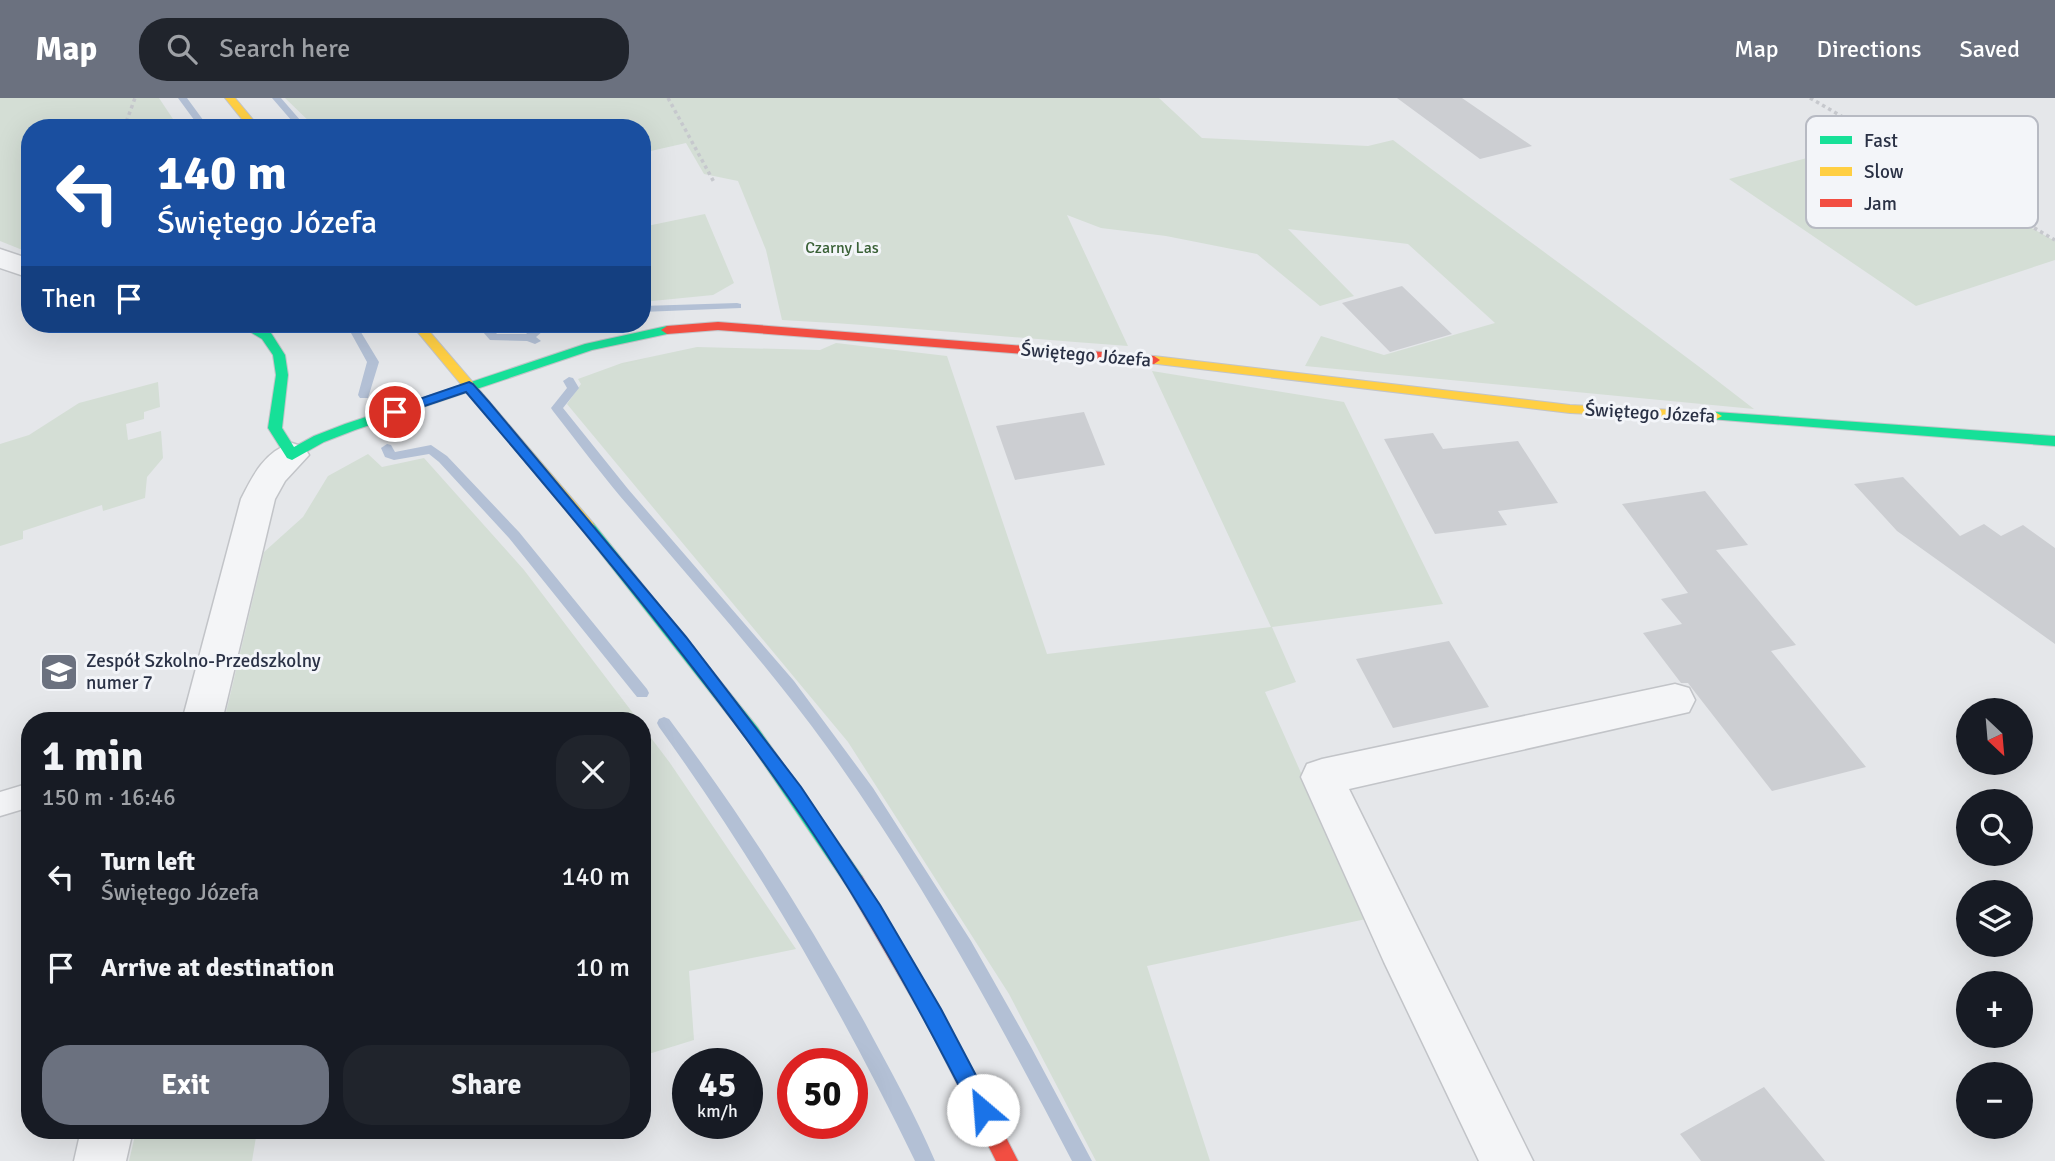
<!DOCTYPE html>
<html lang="en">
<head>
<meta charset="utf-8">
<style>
  :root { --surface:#171b24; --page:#20242c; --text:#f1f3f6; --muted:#9ea1a6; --accent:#6b717f }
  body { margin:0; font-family:Signika,sans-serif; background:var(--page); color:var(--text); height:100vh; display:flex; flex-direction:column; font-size:26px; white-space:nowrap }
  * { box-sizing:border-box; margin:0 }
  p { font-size:23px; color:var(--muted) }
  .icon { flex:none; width:38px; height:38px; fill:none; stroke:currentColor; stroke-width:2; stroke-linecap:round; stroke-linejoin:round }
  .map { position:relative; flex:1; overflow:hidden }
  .panel { position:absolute; left:21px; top:614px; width:630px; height:427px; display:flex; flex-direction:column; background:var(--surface); border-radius:28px; box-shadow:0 7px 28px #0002 }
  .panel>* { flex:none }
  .top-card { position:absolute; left:21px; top:21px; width:630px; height:214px; border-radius:28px; box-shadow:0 7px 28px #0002; background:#1a4fa0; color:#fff; overflow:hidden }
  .needle { width:46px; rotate:154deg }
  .buttons { position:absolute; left:1956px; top:600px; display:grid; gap:14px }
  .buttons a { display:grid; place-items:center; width:77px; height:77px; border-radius:50%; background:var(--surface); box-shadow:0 7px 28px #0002; font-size:35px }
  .speed { position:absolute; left:672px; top:950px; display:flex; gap:14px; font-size:35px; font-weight:700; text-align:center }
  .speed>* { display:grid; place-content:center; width:91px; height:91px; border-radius:50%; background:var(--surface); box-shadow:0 7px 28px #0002; line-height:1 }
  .speed small { font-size:18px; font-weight:400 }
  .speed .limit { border:10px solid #d22; background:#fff; color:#111 }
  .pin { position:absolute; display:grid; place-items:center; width:60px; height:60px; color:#fff; margin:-30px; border:4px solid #fff; border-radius:50%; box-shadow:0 2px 7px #0007 }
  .me { position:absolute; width:77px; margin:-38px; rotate:333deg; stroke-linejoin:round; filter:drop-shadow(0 0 5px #0008) }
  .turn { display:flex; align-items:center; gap:24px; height:147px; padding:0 21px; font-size:32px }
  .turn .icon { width:91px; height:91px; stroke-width:2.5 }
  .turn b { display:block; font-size:49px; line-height:60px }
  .then { display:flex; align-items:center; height:66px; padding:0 21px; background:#0003; gap:14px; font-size:26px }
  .round { display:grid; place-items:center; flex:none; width:74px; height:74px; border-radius:28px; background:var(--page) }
  .headline { display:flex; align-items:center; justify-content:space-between; height:119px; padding:0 21px }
  h1 { font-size:42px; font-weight:700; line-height:52px }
  .button { display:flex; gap:14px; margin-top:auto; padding:14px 21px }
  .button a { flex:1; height:80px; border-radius:28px; background:var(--accent); color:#fff; font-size:28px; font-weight:700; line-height:80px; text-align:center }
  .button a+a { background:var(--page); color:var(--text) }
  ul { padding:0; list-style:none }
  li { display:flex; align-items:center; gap:21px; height:91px; padding:0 21px }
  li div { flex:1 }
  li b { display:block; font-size:26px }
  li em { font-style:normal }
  header { display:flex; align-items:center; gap:42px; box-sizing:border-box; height:98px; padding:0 35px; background:var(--accent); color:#fff }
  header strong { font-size:33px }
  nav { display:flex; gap:38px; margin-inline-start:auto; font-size:24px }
  .search { width:490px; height:63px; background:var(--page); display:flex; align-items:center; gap:18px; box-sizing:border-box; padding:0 24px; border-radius:28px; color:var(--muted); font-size:26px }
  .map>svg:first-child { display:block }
  .green { fill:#d4ded5 }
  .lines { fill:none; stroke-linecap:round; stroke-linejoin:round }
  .stream { fill:#b3c0d5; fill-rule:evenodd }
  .building { fill:#ccced2 }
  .lane-casing { stroke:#c2c4c8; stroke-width:3 }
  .street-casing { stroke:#c2c4c8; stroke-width:3 }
  .fast-casing { stroke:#c2c4c8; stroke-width:2 }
  .slow-casing { stroke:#c2c4c8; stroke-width:2 }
  .jam-casing { stroke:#c2c4c8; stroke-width:2 }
  .path { stroke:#c6c8cd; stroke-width:3.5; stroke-dasharray:3.5 3.5; stroke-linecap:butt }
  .lane { fill:#f4f5f7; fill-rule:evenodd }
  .street { fill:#f4f5f7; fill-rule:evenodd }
  .fast { fill:#16e098; fill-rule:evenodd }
  .slow { fill:#ffcf43; fill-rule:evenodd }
  .jam { fill:#f24e42; fill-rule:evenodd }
  .route { fill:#1a73e8; stroke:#114b97; stroke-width:2 }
  .labels { text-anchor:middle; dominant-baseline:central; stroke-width:6; stroke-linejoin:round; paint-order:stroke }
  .far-park-label { font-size:16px; fill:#3a6137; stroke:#f3f5f9 }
  .street-label { font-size:19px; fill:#2a3145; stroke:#f3f5f9 }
  .poi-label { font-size:19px; fill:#2a3145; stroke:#f3f5f9; text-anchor:start }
  .key { fill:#f3f5f9; stroke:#b7bac3; stroke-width:2 }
  .key-label { font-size:19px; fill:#2a3145 }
</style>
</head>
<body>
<header>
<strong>Map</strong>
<div class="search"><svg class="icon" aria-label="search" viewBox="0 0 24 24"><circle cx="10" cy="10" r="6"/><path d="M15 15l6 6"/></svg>Search here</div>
<nav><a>Map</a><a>Directions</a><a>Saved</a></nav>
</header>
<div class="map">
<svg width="2055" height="1063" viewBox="0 0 2055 1063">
  <rect width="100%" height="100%" fill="#e5e7ea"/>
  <!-- green -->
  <path class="green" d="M0,0H159L179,30H30V155L0,143Z
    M285,0H1159L1202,40L1368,48L1393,42C1513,133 1636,219 1754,311L1305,268L1321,238L1384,257L1495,225L1408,146L1288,131L1354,198L1320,208L1257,156L1166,138L1101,130L1067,117L1128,248C1013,240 898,228 782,222L766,152L738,83L704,76L686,45L642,55V30H316Z
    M1874,42L2055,143V162L1916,208L1729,81Z
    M705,116L734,185L713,197L642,204V129Z
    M836,245L947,258L1047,556L1271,529L1152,273L1344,304L1443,506L1272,529L1296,584L1265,594L1366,821L1147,868L1210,1063H1096L1009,896L848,644L567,306L581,286L578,281L622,265L697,249L820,252Z
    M158,284L160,309L144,314V321L126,326L128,342L161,333L163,360L147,379L145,400L103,413L102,407L23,433V441L0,448V346L29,337L79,305Z
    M368,356L382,369L424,360L524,472L639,623H224L264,454L303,419L328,378Z
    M642,628L670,665L796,851L689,873L694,942L642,958Z
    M136,1033V1032L257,1033L252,1063H129Z"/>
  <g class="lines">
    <!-- stream -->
    <path class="stream" d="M178,0H187L209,30H200Z
      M272,0H281L307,30H298Z
      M737,205L741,206V210L642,214V208Z
      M346,226H356L379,264L368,300H360L358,297L367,264Z
      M476,226H488L497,236H526C539,224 550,225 567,226L565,228L543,233L536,239L541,243L535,246L527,243L490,242Z
      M569,279L573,280L579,290L563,310L628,391L794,583L873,690L971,843L1031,949L1092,1063H1072C998,921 921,779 827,649C767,566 698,490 632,412C604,380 579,346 553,313L551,310L567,290L563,283Z
      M387,346L391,347L395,354L431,347L447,358L519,434L647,591L649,595L647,599H637L509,440L439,364L429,356L394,362L385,359L381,350Z
      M664,619L669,621C742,718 806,819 865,925C889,970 915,1016 935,1063H915C841,911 758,766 659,629L657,625L659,621Z"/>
  </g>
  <!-- building -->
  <path class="building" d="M1397,0H1462L1532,48L1480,61Z
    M1402,188L1452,236L1390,254L1342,205Z
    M1084,314L1105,367L1015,382L996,328Z
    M1433,335L1443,351L1518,343L1558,405L1498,413L1507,427L1435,436L1384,341Z
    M1903,379L1960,438L1984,426L2001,438L2023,427L2055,450V546L1897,433L1854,386Z
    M1705,393L1748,447L1716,452L1796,547L1771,553L1866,669L1772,693L1691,589L1688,585H1681L1643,535L1682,526L1661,501L1688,495L1622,406Z
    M1449,543L1489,609L1393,630L1356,561Z
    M1764,989L1825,1063H1701L1680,1036Z"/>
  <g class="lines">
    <defs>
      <path id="lane" d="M30,685V709L0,718V694Z"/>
      <path id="street" d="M0,151L30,161V180L0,170Z
        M292,345L304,349L309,357L285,383L275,401L222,623H182L241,401C253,377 265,353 292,345Z
        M1675,586L1689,590L1695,602L1689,614L1349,691L1533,1063H1479L1384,864L1301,679L1307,666L1322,661Z
        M81,1032H133L126,1063H74Z"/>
      <path id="fast" d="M237,226H252L271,235L285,257L288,277L282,330L294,349L314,338L345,326L585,246L667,228L673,232L667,236L592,252L355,332L324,344L292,362L287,360L268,330L276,277L273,257L262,241Z
        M1715,314L2055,338V348L1710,321L1708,318Z
        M588,424L593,425L758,630L862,778L864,784L862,790L855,792L848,790L746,640L583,433L581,429Z"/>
      <path id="slow" d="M225,0H235L260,30H249Z
        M411,226H423L593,425L595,429L593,433H583Z
        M1154,258L1570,307L1715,314L1722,318L1715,322L1570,315L1149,265L1148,262Z"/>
      <path id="jam" d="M718,224L1154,258L1160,262L1154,266L718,232L667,236L661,232L667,228Z
        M855,776L862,778L942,914L1018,1063H996L928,928L848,790L846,784L848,778Z"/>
    </defs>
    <!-- lane casing -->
    <use href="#lane" class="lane-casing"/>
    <!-- street casing -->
    <use href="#street" class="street-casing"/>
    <!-- fast casing -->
    <use href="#fast" class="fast-casing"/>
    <!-- slow casing -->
    <use href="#slow" class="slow-casing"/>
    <!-- jam casing -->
    <use href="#jam" class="jam-casing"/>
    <!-- path -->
    <path class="path" d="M668,0L715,86
      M1810,0L2055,142
      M124,30L135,0"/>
    <!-- lane -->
    <use href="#lane" class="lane"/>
    <!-- street -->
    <use href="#street" class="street"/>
    <!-- fast -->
    <use href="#fast" class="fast"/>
    <!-- slow -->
    <use href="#slow" class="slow"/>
    <!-- jam -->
    <use href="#jam" class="jam"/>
  </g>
  <!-- route -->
  <path class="route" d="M469,284L473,286L489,304L686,539L801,689L880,807L941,911L990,1004L994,1012L990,1019L983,1022L975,1019C919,909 860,801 789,700C690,559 578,425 466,294L395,318L388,314L390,311Z"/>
  <!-- icons -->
  <defs>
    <symbol id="school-square" viewBox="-11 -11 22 22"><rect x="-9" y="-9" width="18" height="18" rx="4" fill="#6b717f" stroke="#f3f5f9"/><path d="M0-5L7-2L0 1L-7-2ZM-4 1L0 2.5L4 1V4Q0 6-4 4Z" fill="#fff"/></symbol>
  </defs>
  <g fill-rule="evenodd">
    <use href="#school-square" x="37" y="552" width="44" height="44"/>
  </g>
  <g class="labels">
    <!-- far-park labels -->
    <g class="far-park-label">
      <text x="842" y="150">Czarny Las</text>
    </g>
    <!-- street labels -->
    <g class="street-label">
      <text transform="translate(1086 257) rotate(5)">Świętego Józefa</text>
      <text transform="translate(1650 315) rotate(3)">Świętego Józefa</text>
    </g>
    <!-- poi labels -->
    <g class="poi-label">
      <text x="86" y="563">Zespół Szkolno-Przedszkolny<tspan x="86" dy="22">numer 7</tspan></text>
    </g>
  </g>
  <!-- legend -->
  <rect x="1806" y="18" width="232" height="112" rx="10" class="key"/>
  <rect x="1820" y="38" width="32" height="8" fill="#16e098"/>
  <rect x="1820" y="69" width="32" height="9" fill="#ffcf43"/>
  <rect x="1820" y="101" width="32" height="8" fill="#f24e42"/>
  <g class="key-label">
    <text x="1864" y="49">Fast</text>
    <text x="1864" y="80">Slow</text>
    <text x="1864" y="112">Jam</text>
  </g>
</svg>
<div class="buttons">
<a><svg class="needle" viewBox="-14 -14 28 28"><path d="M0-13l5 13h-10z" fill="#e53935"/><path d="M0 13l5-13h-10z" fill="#9ea1a6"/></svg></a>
<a><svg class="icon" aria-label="search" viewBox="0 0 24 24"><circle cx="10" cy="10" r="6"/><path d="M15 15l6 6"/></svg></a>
<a><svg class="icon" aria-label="layers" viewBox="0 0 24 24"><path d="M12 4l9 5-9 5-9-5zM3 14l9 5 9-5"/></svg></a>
<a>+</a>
<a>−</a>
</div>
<div class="speed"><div>45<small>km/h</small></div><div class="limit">50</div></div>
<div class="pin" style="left:395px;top:314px;background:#d93025"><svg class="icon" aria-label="arrive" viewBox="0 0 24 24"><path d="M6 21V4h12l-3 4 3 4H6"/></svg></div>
<svg class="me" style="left:983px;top:1012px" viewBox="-20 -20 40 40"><circle r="19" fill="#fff"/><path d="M0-13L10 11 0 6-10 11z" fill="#1a73e8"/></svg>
<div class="top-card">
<div class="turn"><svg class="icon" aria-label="left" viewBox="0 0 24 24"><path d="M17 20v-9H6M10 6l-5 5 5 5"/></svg><div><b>140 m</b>Świętego Józefa</div></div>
<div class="then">Then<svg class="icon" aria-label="arrive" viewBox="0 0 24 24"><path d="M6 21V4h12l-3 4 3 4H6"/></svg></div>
</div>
<section class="panel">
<div class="headline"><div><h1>1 min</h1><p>150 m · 16:46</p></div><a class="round"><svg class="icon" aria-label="close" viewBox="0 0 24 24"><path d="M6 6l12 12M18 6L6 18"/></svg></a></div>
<ul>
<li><svg class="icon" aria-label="left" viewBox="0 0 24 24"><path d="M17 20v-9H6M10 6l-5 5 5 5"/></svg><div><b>Turn left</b><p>Świętego Józefa</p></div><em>140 m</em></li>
<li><svg class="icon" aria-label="arrive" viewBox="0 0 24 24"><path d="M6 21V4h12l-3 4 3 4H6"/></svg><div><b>Arrive at destination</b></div><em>10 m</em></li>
</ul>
<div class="button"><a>Exit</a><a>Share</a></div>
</section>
</div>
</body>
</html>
